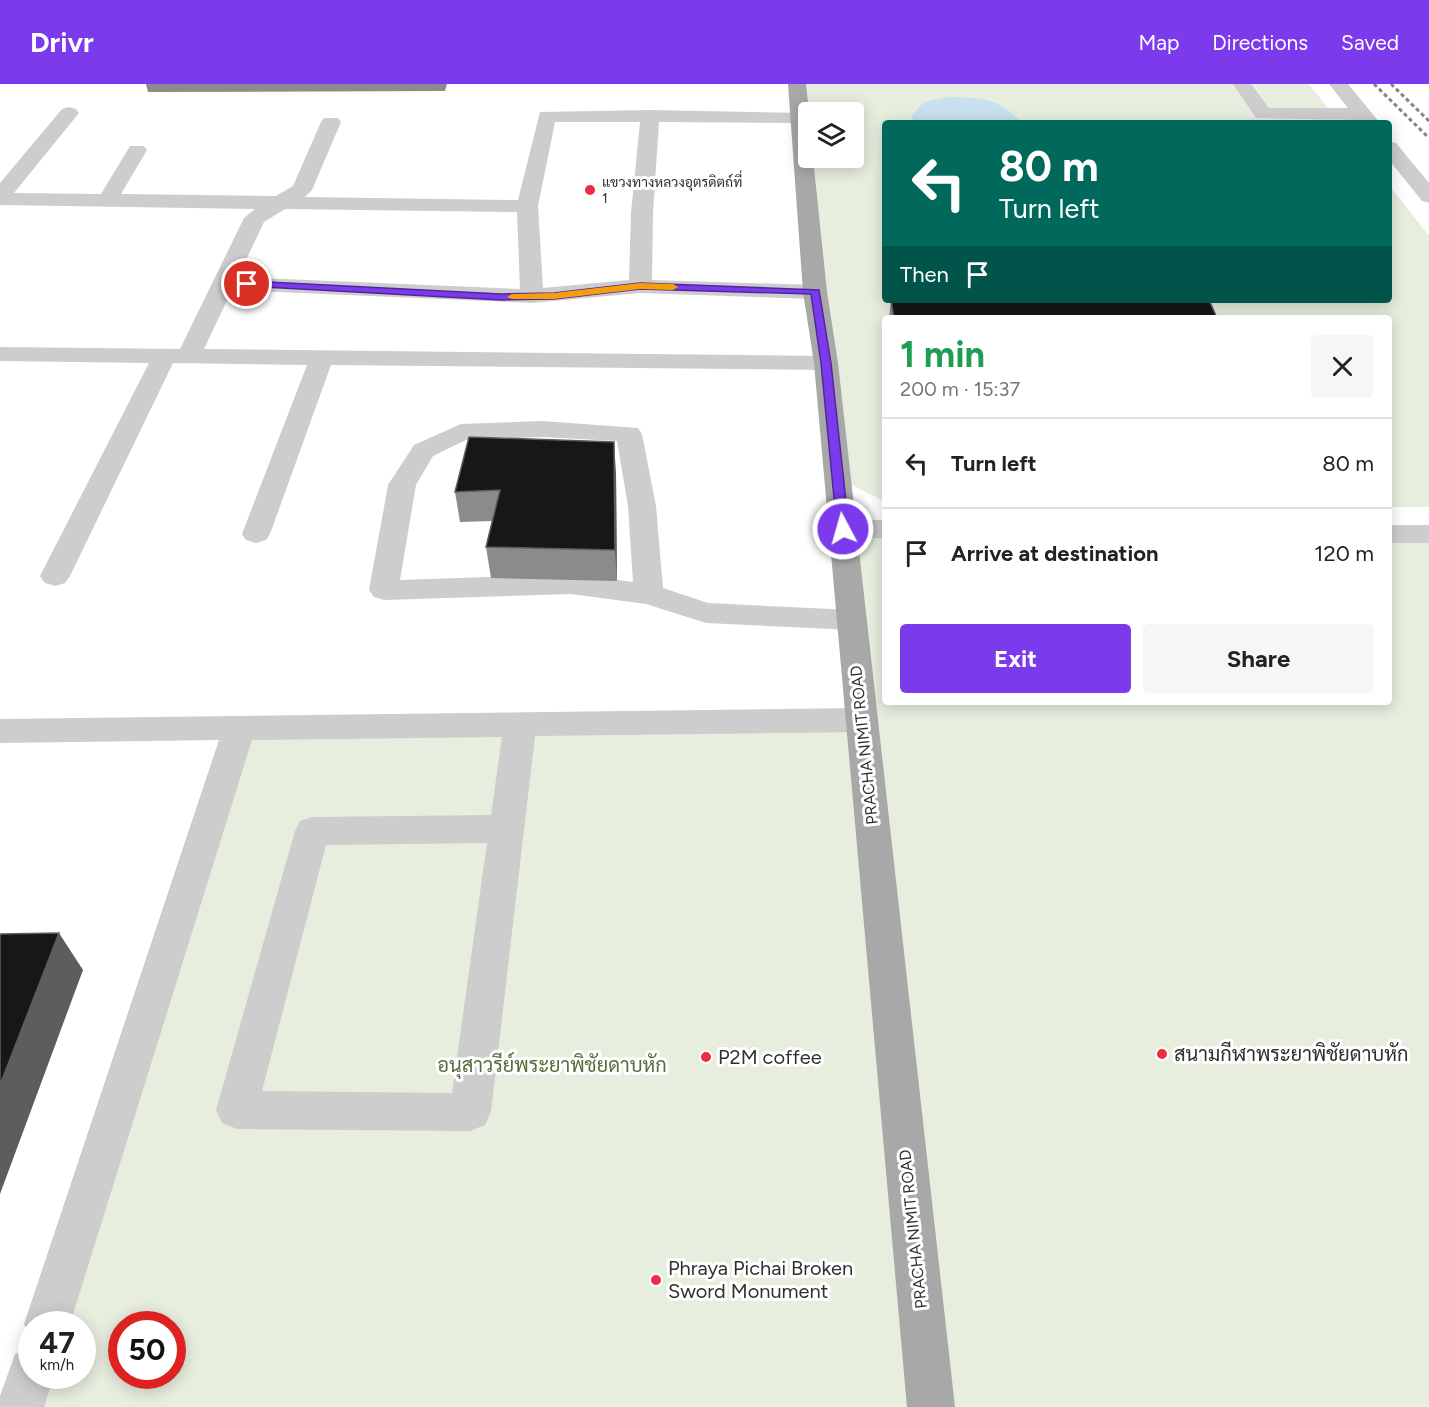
<!DOCTYPE html>
<html lang="en">
<head>
<meta charset="utf-8">
<style>
  :root { --surface:#fff; --page:#f6f6f6; --text:#222; --muted:#767676; --line:#e0e0e0; --accent:#7c3aed }
  body { margin:0; font-family:Figtree,Sarabun,sans-serif; background:var(--page); color:var(--text); height:100vh; display:flex; flex-direction:column; font-size:22px; white-space:nowrap }
  * { box-sizing:border-box; margin:0 }
  p { font-size:20px; color:var(--muted) }
  .icon { flex:none; width:33px; height:33px; fill:none; stroke:currentColor; stroke-width:2; stroke-linecap:round; stroke-linejoin:round }
  .map { position:relative; flex:1; overflow:hidden }
  .side { position:absolute; left:882px; top:231px; width:510px; height:390px; display:flex; flex-direction:column; background:var(--surface); border-radius:6px; box-shadow:0 3px 15px #0003 }
  .side>* { flex:none }
  .hud { position:absolute; left:882px; top:36px; width:510px; height:183px; border-radius:6px; box-shadow:0 3px 15px #0003; background:#00695c; color:#fff; overflow:hidden }
  .buttons { position:absolute; left:798px; top:18px; display:grid; gap:12px }
  .buttons a { display:grid; place-items:center; width:66px; height:66px; border-radius:6px; background:var(--surface); box-shadow:0 3px 15px #0003; font-size:30px }
  .speed { position:absolute; left:18px; top:1227px; display:flex; gap:12px; font-size:30px; font-weight:700; text-align:center }
  .speed>* { display:grid; place-content:center; width:78px; height:78px; border-radius:50%; background:var(--surface); box-shadow:0 3px 15px #0003; line-height:1 }
  .speed small { font-size:15px; font-weight:400 }
  .speed .limit { border:9px solid #d22; background:#fff; color:#111 }
  .pin { position:absolute; display:grid; place-items:center; width:51px; height:51px; color:#fff; margin:-26px; border:3px solid #fff; border-radius:50%; box-shadow:0 2px 6px #0007 }
  .me { position:absolute; width:66px; margin:-33px; rotate:354deg; stroke-linejoin:round; filter:drop-shadow(0 0 4px #0008) }
  .turn { display:flex; align-items:center; gap:21px; height:126px; padding:0 18px; font-size:27px }
  .turn .icon { width:78px; height:78px; stroke-width:2.5 }
  .turn b { display:block; font-size:42px; line-height:51px }
  .then { display:flex; align-items:center; height:57px; padding:0 18px; background:#0003; gap:12px; font-size:22px }
  .round { display:grid; place-items:center; flex:none; width:63px; height:63px; border-radius:6px; background:var(--page) }
  .head { display:flex; align-items:center; justify-content:space-between; height:102px; padding:0 18px }
  h1 { font-size:36px; font-weight:700; line-height:45px; color:#1e9e55 }
  .primary-button { display:flex; gap:12px; margin-top:auto; padding:12px 18px }
  .primary-button a { flex:1; height:69px; border-radius:6px; background:var(--accent); color:#fff; font-size:24px; font-weight:700; line-height:69px; text-align:center }
  .primary-button a+a { background:var(--page); color:var(--text) }
  ul { padding:0; list-style:none }
  li { display:flex; align-items:center; gap:18px; height:90px; padding:0 18px; border-top:2px solid var(--line) }
  li div { flex:1 }
  li b { display:block; font-size:22px }
  li em { font-style:normal }
  header { display:flex; align-items:center; gap:36px; box-sizing:border-box; height:84px; padding:0 30px; background:var(--accent); color:#fff }
  header strong { font-size:28px }
  nav { display:flex; gap:33px; margin-inline-start:auto; font-size:21px }
  .map>svg:first-child { display:block }
  .green { fill:#e7eede; fill-rule:evenodd }
  .water { fill:#c9e1ee }
  .lines { fill:none; stroke-linecap:round; stroke-linejoin:round }
  .minor { fill:#cdcdcd; fill-rule:evenodd }
  .major { fill:#a8a8a8; fill-rule:evenodd }
  .rail { stroke:#858585; stroke-width:3; stroke-dasharray:4 3; stroke-linecap:butt }
  .wall { fill:#8b8b8b }
  .shaded-wall { fill:#5d5d5d }
  .building { fill:#171717; stroke:#5d5d5d; stroke-width:1.5 }
  .route { fill:#7c3aed; stroke:#51269a; stroke-width:1.5 }
  .slow { fill:#f59e0b }
  .poi-dot { fill:#ee2c42; stroke:#fff; stroke-width:2 }
  .labels { text-anchor:middle; dominant-baseline:central; stroke-width:6; stroke-linejoin:round; paint-order:stroke }
  .far-poi-label { font-size:14px; fill:#303030; stroke:#fff; text-anchor:start }
  .street-label { font-size:16px; fill:#303030; stroke:#fff }
  .near-poi-label { font-size:20px; fill:#303030; stroke:#fff; text-anchor:start }
  .near-park-label { font-size:20px; fill:#556f3b; stroke:#fff }
</style>
</head>
<body>
<header>
<strong>Drivr</strong>
<nav><a>Map</a><a>Directions</a><a>Saved</a></nav>
</header>
<div class="map">
<svg width="1429" height="1323" viewBox="0 0 1429 1323">
  <rect width="100%" height="100%" fill="#fff"/>
  <!-- green -->
  <path class="green" d="M797,0H1309L1340,39H885V216H1389V101L1429,152V423H1389V234H885V418L838,394ZM808,28H854V74H808Z
    M843,445H885V618H1389V450H1429V1323H20L32,1292H82V1240H47L239,644L862,636ZM122,1240H172V1292H122Z"/>
  <!-- water -->
  <path class="water" d="M949,13C981,14 998,13 1022,39H913L911,32L924,18Z"/>
  <g class="lines">
    <!-- minor -->
    <path class="minor" d="M1233,0H1251L1269,24H1348L1329,0H1348L1380,39H1360L1357,36L1256,34Z
      M69,23L76,25L79,29L14,109L101,110L130,62H144L147,66L121,110L276,112L293,102L321,38L324,34H338L341,38L312,106L305,113L518,116L540,28L650,26L807,29L808,35L800,39L659,38L653,129L652,196L815,201L823,203L827,208L823,213L815,215L640,209L532,219L232,206L204,265L826,272L835,274L838,279L835,284L826,286L331,281L270,450L266,456L256,459L246,456L242,450L307,281L173,279L70,492L65,499L55,502L45,499L40,492L149,279L0,277V263L180,265L244,134L255,125L0,121V99L62,25ZM555,38H640L631,129L629,196L543,204L538,122ZM285,125L517,128L520,205L238,193L264,138Z
      M1389,57L1396,59L1429,99V119L1422,117L1389,76Z
      M542,337L638,344L642,350L656,422L663,504L708,519L852,526L863,529L867,536L863,543L852,546L706,539L646,520L571,510L384,516L374,513L369,506L388,401L414,361L461,340ZM542,353L617,357L628,422L633,498L571,490L400,496L416,401L433,372L466,356Z
      M843,436H885V454H843L833,451L829,445L833,439Z
      M1389,441H1429V459H1389Z
      M862,624L873,628L878,636L873,644L862,648L535,652L491,1028L485,1041L470,1047L237,1045L222,1039L216,1026L295,747L300,737L312,733L491,731L502,653L252,656L70,1240H32L31,1256L24,1240L219,656L0,659V635ZM487,759L452,1009L262,1007L326,761Z
      M32,1264V1292H54L44,1323H0V1312L15,1270Z"/>
    <!-- major -->
    <path class="major" d="M788,0H806L809,28L808,74H813L827,208L838,279L955,1323H907L814,279L803,208Z"/>
    <!-- rail -->
    <path class="rail" d="M1374,0L1429,54
      M1391,0L1429,37"/>
  </g>
  <!-- wall -->
  <path class="wall" d="M146,0H447L445,7L148,8Z
    M891,216L1217,234H889Z
    M616,389L617,497L491,494L486,463L492,437L460,438L455,408Z"/>
  <!-- shaded-wall -->
  <path class="shaded-wall" d="M614,358L616,389L617,497L615,466Z
    M59,849L83,886L0,1110V1001Z"/>
  <!-- building -->
  <path class="building" d="M891,216H1209L1217,234H894Z
    M469,353L614,358L615,466L486,463L500,406L455,408Z
    M59,849L0,1001V850Z"/>
  <!-- route -->
  <path class="route" d="M247,197L501,210L554,209L640,199L819,206L831,279L849,445L843,449L837,445L821,279L811,210L640,205L554,215L501,216L244,202V198Z"/>
  <!-- slow -->
  <path class="slow" d="M640,199L673,200L678,203L673,206L640,205L554,215H512L507,213L512,210L554,209Z"/>
  <!-- markers -->
  <g class="poi-dot">
    <circle cx="590" cy="106" r="6"/>
    <circle cx="1162" cy="970" r="6"/>
    <circle cx="706" cy="973" r="6"/>
    <circle cx="656" cy="1196" r="6"/>
  </g>
  <g class="labels">
    <!-- far-poi labels -->
    <g class="far-poi-label">
      <text x="602" y="98">แขวงทางหลวงอุตรดิตถ์ที่<tspan x="602" dy="16">1</tspan></text>
    </g>
    <!-- street labels -->
    <g class="street-label">
      <text transform="translate(864 661) rotate(-96)">PRACHA NIMIT ROAD</text>
      <text transform="translate(913 1145) rotate(-96)">PRACHA NIMIT ROAD</text>
    </g>
    <!-- near-poi labels -->
    <g class="near-poi-label">
      <text x="1174" y="970">สนามกีฬาพระยาพิชัยดาบหัก</text>
      <text x="718" y="973">P2M coffee</text>
      <text x="668" y="1184">Phraya Pichai Broken<tspan x="668" dy="23">Sword Monument</tspan></text>
    </g>
    <!-- near-park labels -->
    <g class="near-park-label">
      <text x="552" y="981">อนุสาวรีย์พระยาพิชัยดาบหัก</text>
    </g>
  </g>
</svg>
<div class="buttons">
<a><svg class="icon" aria-label="layers" viewBox="0 0 24 24"><path d="M12 4l9 5-9 5-9-5zM3 14l9 5 9-5"/></svg></a>
</div>
<div class="speed"><div>47<small>km/h</small></div><div class="limit">50</div></div>
<div class="pin" style="left:247px;top:200px;background:#d93025"><svg class="icon" aria-label="arrive" viewBox="0 0 24 24"><path d="M6 21V4h12l-3 4 3 4H6"/></svg></div>
<svg class="me" style="left:843px;top:445px" viewBox="-20 -20 40 40"><circle r="17" fill="#7c3aed" stroke="#fff" stroke-width="3"/><path d="M0-11L8 9 0 5-8 9z" fill="#fff"/></svg>
<div class="hud">
<div class="turn"><svg class="icon" aria-label="left" viewBox="0 0 24 24"><path d="M17 20v-9H6M10 6l-5 5 5 5"/></svg><div><b>80 m</b>Turn left</div></div>
<div class="then">Then<svg class="icon" aria-label="arrive" viewBox="0 0 24 24"><path d="M6 21V4h12l-3 4 3 4H6"/></svg></div>
</div>
<section class="side">
<div class="head"><div><h1>1 min</h1><p>200 m · 15:37</p></div><a class="round"><svg class="icon" aria-label="close" viewBox="0 0 24 24"><path d="M6 6l12 12M18 6L6 18"/></svg></a></div>
<ul>
<li><svg class="icon" aria-label="left" viewBox="0 0 24 24"><path d="M17 20v-9H6M10 6l-5 5 5 5"/></svg><div><b>Turn left</b></div><em>80 m</em></li>
<li><svg class="icon" aria-label="arrive" viewBox="0 0 24 24"><path d="M6 21V4h12l-3 4 3 4H6"/></svg><div><b>Arrive at destination</b></div><em>120 m</em></li>
</ul>
<div class="primary-button"><a>Exit</a><a>Share</a></div>
</section>
</div>
</body>
</html>
